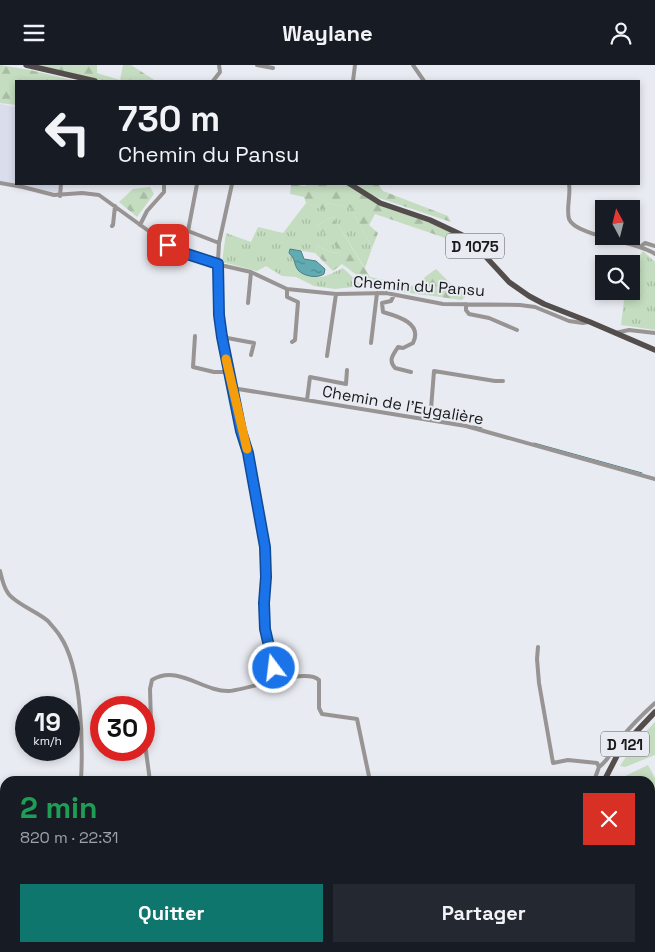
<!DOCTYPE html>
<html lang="fr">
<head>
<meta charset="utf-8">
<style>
  :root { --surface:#171b24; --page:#242831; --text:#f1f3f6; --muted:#9ea1a6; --accent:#0f766e }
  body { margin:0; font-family:"Space Grotesk",sans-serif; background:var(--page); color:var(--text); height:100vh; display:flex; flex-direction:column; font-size:19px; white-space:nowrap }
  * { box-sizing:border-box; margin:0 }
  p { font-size:16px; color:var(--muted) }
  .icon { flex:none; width:28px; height:28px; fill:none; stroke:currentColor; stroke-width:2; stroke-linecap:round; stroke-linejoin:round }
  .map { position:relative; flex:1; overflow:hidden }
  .side { position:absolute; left:0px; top:711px; width:655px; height:176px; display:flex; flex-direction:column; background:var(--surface); border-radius:15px 15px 0 0; box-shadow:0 2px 8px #0003 }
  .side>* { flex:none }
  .guide { position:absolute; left:15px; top:15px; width:625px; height:105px; border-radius:0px; box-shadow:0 2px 8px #0003; background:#171b24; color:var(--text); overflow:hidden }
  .needle { width:32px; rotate:353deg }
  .fabs { position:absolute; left:595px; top:135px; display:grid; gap:10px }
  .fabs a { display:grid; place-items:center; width:45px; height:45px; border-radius:0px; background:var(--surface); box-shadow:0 2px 8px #0003; font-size:25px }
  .speed { position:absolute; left:15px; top:631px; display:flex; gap:10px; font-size:25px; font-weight:700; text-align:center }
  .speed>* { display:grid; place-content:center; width:65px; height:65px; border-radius:50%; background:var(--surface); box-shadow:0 2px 8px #0003; line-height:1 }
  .speed small { font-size:12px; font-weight:400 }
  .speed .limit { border:8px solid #d22; background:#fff; color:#111 }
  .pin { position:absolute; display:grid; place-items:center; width:42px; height:42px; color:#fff; margin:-21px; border-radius:10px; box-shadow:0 2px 8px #0006 }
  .me { position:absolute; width:55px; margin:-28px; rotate:345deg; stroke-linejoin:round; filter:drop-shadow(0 0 4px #0008) }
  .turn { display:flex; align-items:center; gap:18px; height:105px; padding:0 20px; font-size:22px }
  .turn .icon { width:65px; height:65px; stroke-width:2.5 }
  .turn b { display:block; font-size:35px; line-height:42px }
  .round { display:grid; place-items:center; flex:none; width:52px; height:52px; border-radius:0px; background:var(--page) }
  .summary { display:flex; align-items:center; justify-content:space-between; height:85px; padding:0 20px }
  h1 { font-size:30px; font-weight:600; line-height:38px; color:#1e9e55 }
  .button { display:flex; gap:10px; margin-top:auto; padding:10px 20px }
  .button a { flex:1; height:58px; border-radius:0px; background:var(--accent); color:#fff; font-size:20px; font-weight:600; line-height:58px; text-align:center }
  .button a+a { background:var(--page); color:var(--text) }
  header { display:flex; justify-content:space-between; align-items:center; height:65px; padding:0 20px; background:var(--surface); font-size:22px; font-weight:600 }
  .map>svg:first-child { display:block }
  .built { fill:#dadeec }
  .grass { fill:url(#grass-tufts) }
  .forest { fill:url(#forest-firs) }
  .garden { fill:#c4dcc0 }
  .water { fill:url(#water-ripples); stroke:#4c7f85 }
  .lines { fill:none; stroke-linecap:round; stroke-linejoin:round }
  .stream { stroke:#4c7f85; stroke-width:1 }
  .minor { stroke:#979493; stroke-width:4 }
  .tertiary { stroke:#979493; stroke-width:4.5 }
  .primary { stroke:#534e4b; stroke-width:5.5 }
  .route-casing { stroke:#114b97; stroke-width:12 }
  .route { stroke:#1a73e8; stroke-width:9 }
  .slow { stroke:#f59e0b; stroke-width:9 }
  .labels { text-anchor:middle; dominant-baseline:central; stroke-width:4; stroke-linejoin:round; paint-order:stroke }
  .shield { fill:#e9ebf2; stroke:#57585c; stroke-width:1 }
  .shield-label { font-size:15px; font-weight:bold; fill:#18191b }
  .street-label { font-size:16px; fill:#18191b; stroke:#e9ebf2 }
</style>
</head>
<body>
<header><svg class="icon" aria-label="menu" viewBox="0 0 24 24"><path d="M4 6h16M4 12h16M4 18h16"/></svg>Waylane<svg class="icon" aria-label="person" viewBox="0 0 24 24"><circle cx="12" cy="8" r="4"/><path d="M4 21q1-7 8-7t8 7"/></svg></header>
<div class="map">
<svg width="655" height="887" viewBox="0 0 655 887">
  <defs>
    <pattern id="grass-tufts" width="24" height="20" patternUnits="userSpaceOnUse" patternTransform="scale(1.25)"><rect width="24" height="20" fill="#c4dcc0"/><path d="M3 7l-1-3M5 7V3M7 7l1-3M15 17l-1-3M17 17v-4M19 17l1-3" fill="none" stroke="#a8bca4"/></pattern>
    <pattern id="forest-firs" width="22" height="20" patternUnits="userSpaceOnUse" patternTransform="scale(1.25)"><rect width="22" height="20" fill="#c4dcc0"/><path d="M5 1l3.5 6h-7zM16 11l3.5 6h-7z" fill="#a8bca4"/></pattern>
    <pattern id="water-ripples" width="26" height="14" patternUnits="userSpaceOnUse" patternTransform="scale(1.25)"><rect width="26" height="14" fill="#62abb3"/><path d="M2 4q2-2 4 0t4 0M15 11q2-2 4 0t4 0" fill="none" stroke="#508a91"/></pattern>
  </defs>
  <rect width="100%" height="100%" fill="#e9ebf2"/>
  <!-- built -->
  <path class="built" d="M0,39L16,42V119H60L59,128L0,118Z"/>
  <!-- grass -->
  <path class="grass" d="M306,138L323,145L328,138L351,143L372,183L365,203L333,152L317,160L343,188L330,187L318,181L315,188L290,184L289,188L295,194L296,202C319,217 320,214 343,203L362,221L335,224L314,221L296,212L282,211L266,201L257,206L222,197L226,168L251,177L258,162L283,168Z
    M643,186L655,197V265L621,260L625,226H631V203Z"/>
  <!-- forest -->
  <path class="forest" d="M0,0L30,5L77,16H16V40L0,38Z
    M34,0H97V8L120,15L123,0H131L156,16H104Z
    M291,119L305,121L306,119H346L354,125L379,140L448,164L460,178L375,149L369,160L378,168L372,183L351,143L328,138L323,145L306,138L304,132L290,129Z
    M355,119H378L383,126L448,151L451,157L367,129Z
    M150,122L154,129L137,152L119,137L133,124Z
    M333,152L370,212L418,222L425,212L436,204L454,222L470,227L462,235L374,223L342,199L333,206L315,188L318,181L330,187L342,188L317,160Z"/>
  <!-- garden -->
  <path class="garden" d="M655,657V690L625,702L620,701L635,678Z
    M648,700L655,713V763L650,766V716H623L621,713Z"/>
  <!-- water -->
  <path class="water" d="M290,184L301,186L304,194L316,196L325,204L324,209C317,214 303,211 298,205C293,198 297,196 289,188Z"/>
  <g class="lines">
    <!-- stream -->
    <path class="stream" d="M473,361L482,363
      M534,378L642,408
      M518,887L519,882"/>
    <!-- minor -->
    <path class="minor" d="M257,0L273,3
      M413,0L424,16
      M213,16L220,7L219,0
      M353,16L355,0
      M0,118L23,122L54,130L82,128L99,130L168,180L184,188L216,199L251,207L287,224L336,229L386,228L443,239L520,240L535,242L569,256L583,258L588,257
      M197,119L188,166L219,178
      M232,119L219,178L218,196L219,219V250L225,288L241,366L248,388L263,467L266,492L264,538L265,564L270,592L277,614
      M569,119C571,130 566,143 569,154C575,171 640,177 655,189
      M60,131L61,119
      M140,160L147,146L164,127V119
      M112,161L113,160L115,141
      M640,182L645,178L655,181
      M287,224V232L298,237L295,275L292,277
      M394,230L391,236L382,238L383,247C397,251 423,258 413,278L403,283L398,282C393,290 388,295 395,303L411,307
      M248,238L251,207
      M466,239V245L469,249L489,253L517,265
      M615,268L629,265L655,268
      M195,271L193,302L214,307H229
      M222,272L254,278L251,290
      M371,278L377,228
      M327,291L336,229
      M232,323L466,361L655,414
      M307,335L310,312L346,319L347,305
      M428,355L431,344L434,306L495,316H503
      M0,506C2,513 3,521 8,528C14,538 38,547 48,556C52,561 57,566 60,571C82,603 83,677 81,716
      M538,582L537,594L539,618L553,698L568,695L597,698L599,702L594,716
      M599,702C609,695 614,683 621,673C631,661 643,649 655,638
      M150,716L145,679L151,658L150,624L152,615C178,599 203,627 229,626C248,625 305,602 319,615V643L322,649L357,654L370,716
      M650,777L655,775
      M169,882L171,887
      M373,882V887
      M64,887V882
      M515,887V882"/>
    <!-- tertiary -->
    <path class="tertiary" d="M87,887L96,882"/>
    <!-- primary -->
    <path class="primary" d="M26,0L95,16
      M350,119L380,138L430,155L462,170L486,192L509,217L529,231L544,239L590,257L655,285
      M604,716L621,683L655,647
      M564,887L569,882"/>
  </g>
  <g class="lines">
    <defs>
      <path id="route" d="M168,180L184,188L218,199L219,250L222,272L241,366L248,388L265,482L266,512L264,538L265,564L274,603"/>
    </defs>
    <!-- route casing -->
    <use href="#route" class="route-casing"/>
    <!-- route -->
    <use href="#route" class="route"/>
    <!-- slow -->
    <path class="slow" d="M226,294L247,384"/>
  </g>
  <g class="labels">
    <!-- shield labels -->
    <g class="shield">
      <rect x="446" y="168.5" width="58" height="25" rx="4"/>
      <rect x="601" y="666.5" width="48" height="25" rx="4"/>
    </g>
    <g class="shield-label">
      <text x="475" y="181">D 1075</text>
      <text x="625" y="679">D 121</text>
    </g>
    <!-- street labels -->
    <g class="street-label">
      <text transform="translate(419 221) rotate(4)">Chemin du Pansu</text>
      <text transform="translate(403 340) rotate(10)">Chemin de l'Eygalière</text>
    </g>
  </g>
</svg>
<div class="fabs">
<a><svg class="needle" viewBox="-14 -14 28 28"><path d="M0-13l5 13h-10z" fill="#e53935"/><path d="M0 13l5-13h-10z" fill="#9ea1a6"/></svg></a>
<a><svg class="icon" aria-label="search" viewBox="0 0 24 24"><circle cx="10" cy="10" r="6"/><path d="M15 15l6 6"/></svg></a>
</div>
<div class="speed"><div>19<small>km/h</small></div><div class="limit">30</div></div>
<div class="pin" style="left:168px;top:180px;background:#d93025"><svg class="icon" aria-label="arrive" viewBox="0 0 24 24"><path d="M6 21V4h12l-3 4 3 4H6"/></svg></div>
<svg class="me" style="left:274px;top:603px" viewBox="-20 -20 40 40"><circle r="17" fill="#1a73e8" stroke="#fff" stroke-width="3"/><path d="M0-11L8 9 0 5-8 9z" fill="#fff"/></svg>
<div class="guide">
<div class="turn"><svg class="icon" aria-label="left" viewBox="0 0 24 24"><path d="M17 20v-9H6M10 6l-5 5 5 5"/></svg><div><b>730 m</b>Chemin du Pansu</div></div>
</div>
<section class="side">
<div class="summary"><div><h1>2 min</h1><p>820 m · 22:31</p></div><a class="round" style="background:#d93025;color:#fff"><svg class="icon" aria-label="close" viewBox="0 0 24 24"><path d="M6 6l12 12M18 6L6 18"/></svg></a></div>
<div class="button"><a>Quitter</a><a>Partager</a></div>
</section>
</div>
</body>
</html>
